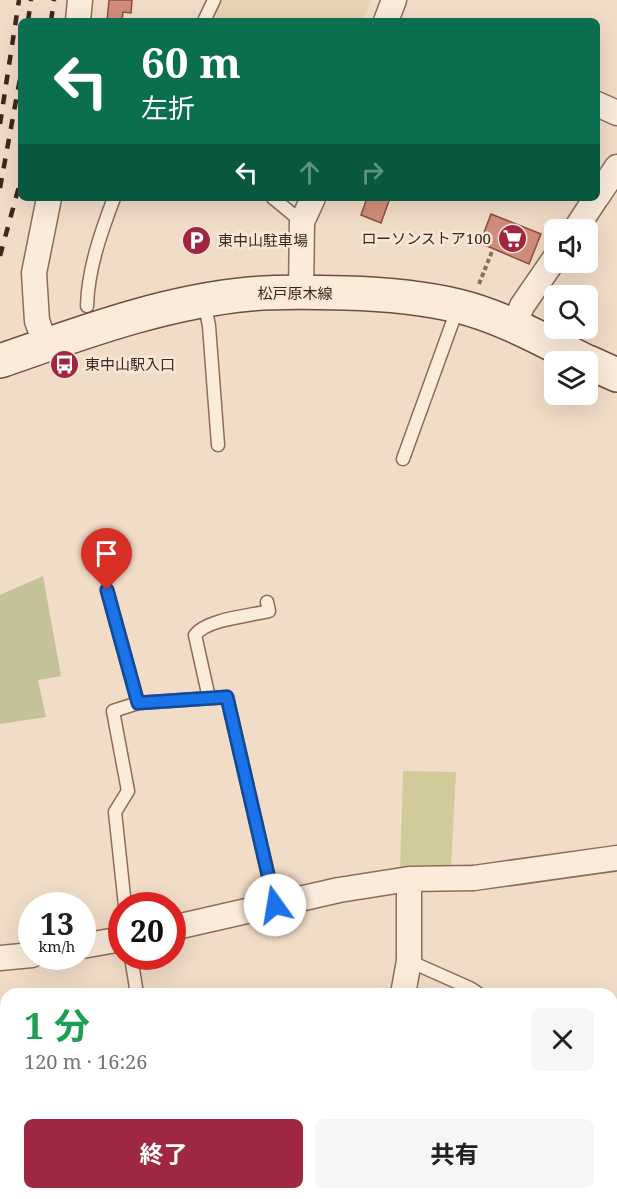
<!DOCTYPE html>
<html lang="ja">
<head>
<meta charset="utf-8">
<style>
  :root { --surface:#fff; --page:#f6f6f6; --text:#202124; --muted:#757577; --accent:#a02741 }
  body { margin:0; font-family:"Noto Serif","Noto Sans JP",serif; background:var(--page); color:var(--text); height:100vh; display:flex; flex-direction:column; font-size:22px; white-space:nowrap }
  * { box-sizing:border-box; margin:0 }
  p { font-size:20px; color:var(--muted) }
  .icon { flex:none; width:33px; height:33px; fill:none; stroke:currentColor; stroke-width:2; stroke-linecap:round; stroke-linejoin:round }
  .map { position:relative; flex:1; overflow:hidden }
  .panel { position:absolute; left:0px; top:988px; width:618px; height:212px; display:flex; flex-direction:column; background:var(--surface); border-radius:18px 18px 0 0; box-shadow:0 6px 24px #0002 }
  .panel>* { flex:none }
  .hud { position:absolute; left:18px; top:18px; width:582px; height:183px; border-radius:9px; box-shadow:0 6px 24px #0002; background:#0b6e4f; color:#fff; overflow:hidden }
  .tools { position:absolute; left:544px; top:219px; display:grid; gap:12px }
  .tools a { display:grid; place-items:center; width:54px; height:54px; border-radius:9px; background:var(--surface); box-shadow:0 6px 24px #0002; font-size:30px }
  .speed { position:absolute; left:18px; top:892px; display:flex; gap:12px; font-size:30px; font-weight:700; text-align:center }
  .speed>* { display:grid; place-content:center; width:78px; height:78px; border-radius:50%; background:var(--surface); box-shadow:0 6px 24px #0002; line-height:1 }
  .speed small { font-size:15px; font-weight:400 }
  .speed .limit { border:9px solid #d22; background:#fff; color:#111 }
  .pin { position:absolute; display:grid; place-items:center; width:51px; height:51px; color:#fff; margin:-62px -26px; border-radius:50% 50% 50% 0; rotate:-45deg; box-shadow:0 0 6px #0007 }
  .pin .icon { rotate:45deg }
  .me { position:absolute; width:66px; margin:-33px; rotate:347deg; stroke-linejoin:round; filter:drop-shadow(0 0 4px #0008) }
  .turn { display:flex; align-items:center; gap:21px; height:126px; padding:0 24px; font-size:27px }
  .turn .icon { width:78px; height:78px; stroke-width:2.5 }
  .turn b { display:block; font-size:42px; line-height:51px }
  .lanes { display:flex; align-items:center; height:57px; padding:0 24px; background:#0003; justify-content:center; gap:30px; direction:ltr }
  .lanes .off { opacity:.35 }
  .round { display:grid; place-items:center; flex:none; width:63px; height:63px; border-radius:9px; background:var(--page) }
  .summary { display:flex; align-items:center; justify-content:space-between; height:102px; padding:0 24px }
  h1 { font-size:36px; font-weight:700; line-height:45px; color:#1e9e55 }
  .action { display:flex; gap:12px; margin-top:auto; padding:12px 24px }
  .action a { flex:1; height:69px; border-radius:9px; background:var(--accent); color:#fff; font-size:24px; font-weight:700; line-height:69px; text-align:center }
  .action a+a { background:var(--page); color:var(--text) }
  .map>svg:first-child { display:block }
  .farmland { fill:#e7d4b3 }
  .green { fill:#d0cb99 }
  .cemetery { fill:#c5c199 }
  .building { fill:#d18d7b; stroke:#8e4e3f; stroke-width:1.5 }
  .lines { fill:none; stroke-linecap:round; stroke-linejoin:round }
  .service-casing { stroke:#8e6c5b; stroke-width:15 }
  .minor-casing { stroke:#8e6c5b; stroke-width:27 }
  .secondary-casing { stroke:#704d3e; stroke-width:36 }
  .path { stroke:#8e6c5b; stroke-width:4; stroke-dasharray:4.5 3; stroke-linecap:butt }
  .service { stroke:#fbebdb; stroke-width:12 }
  .minor { stroke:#fbebdb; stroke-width:24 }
  .secondary { stroke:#fbebdb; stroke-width:33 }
  .rail { stroke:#3d281f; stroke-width:4.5; stroke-dasharray:10 10; stroke-linecap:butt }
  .route-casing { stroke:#114b97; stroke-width:15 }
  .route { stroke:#1a73e8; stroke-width:10 }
  .labels { text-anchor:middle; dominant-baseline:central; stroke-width:5; stroke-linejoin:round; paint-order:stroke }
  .poi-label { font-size:15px; fill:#3d281f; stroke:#f8e7d7; text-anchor:start }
  .street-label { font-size:15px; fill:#3d281f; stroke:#f8e7d7 }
</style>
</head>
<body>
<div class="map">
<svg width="617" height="1199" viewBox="0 0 617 1199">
  <rect width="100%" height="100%" fill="#f1dcc7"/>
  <!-- farmland -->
  <path class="farmland" d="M222,0H371L362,21H212Z"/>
  <!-- green -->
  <path class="green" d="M403,771L456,772L451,869L400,871Z"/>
  <!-- cemetery -->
  <path class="cemetery" d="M43,576L61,676L38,680L46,717L0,724V595Z"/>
  <!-- building -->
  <path class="building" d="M109,0H132L131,13L123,12L122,21H107Z
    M367,198H390L381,223L361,215Z
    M491,214L541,234L529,264L480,243Z"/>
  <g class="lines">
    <defs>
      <path id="service" d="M204,21L214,0
        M273,198L302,222
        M204,301L209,326L218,445
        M87,306C88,269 101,232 114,198
        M403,459L458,307
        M107,590L138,703
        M209,698L195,635C207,619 249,616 269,611L267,602
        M125,906L115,812L128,791L113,711L138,703L227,697L275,905
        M131,957L137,994
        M409,961L470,988L479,994
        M612,1085L617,1087"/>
      <path id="minor" d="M78,21L80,0
        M386,21L394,0
        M597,104L617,113
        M597,197L617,167
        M575,230L596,198
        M301,292L302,222L313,198
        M514,327L522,306L555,258
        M46,345L37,321L34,273L49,198
        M172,928L339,890L409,879L474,878L617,858
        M82,946L122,939
        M0,958L32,955
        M403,994L409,961V879"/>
      <path id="secondary" d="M0,361C81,333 163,302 250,294C281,291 313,292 345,293C382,294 421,297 458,306C503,317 545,341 587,362
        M588,362L617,375"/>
    </defs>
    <!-- service casing -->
    <use href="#service" class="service-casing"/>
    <!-- minor casing -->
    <use href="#minor" class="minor-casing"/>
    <!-- secondary casing -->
    <use href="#secondary" class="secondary-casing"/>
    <!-- path -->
    <path class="path" d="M479,284L493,249
      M0,1181H6"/>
    <!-- service -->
    <use href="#service" class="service"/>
    <!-- minor -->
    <use href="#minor" class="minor"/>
    <!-- secondary -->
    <use href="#secondary" class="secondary"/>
    <!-- rail -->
    <path class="rail" d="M28,21L31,0
      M51,21L54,0
      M0,124L19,0
      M0,188L21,73
      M0,256L21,179"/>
  </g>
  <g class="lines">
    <defs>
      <path id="route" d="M107,590L138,703L227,697L275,905"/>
    </defs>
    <!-- route casing -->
    <use href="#route" class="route-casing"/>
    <!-- route -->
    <use href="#route" class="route"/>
  </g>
  <!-- icons -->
  <defs>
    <symbol id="supermarket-disc" viewBox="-11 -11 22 22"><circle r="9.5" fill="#a02741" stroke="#f8e7d7"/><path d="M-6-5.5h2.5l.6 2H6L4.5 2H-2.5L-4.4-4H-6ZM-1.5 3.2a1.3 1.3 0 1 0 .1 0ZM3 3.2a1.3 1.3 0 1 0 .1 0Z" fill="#fff"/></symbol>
    <symbol id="parking-disc" viewBox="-11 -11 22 22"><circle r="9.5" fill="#a02741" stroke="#f8e7d7"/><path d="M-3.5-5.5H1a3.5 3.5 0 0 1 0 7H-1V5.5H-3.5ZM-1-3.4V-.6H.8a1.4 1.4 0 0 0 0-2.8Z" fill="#fff"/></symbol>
    <symbol id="bus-disc" viewBox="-11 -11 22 22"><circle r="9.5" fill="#a02741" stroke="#f8e7d7"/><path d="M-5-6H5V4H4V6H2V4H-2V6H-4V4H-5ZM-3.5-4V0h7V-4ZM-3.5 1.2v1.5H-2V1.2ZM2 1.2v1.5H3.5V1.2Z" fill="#fff"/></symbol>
  </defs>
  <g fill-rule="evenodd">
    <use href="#supermarket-disc" x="496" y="222" width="33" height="33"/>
    <use href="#parking-disc" x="180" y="224" width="33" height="33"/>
    <use href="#bus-disc" x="48" y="348" width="33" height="33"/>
  </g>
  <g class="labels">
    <!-- poi labels -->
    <g class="poi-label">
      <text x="491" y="238" text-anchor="end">ローソンストア100</text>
      <text x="218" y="240">東中山駐車場</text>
      <text x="85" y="364">東中山駅入口</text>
    </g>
    <!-- street labels -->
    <g class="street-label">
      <text x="295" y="293">松戸原木線</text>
    </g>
  </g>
</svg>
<div class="tools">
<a><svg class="icon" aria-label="sound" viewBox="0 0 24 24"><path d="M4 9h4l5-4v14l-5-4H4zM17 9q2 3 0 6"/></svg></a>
<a><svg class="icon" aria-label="search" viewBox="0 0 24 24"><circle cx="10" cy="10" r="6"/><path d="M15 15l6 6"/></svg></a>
<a><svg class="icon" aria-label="layers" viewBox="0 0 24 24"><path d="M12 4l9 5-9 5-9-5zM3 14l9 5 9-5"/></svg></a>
</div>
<div class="speed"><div>13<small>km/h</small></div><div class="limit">20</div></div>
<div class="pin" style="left:107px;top:590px;background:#d93025"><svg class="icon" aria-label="arrive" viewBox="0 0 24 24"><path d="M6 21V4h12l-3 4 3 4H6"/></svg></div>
<svg class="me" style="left:275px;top:905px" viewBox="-20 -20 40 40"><circle r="19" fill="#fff"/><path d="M0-13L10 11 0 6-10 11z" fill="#1a73e8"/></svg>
<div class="hud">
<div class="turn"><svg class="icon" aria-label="left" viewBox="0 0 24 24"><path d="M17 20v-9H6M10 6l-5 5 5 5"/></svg><div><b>60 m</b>左折</div></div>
<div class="lanes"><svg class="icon" aria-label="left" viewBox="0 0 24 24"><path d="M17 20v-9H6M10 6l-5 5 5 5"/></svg><svg class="icon off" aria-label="ahead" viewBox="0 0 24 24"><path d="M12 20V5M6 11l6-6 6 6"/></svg><svg class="icon off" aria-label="right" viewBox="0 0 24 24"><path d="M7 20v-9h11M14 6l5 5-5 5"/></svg></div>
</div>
<section class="panel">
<div class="summary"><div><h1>1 分</h1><p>120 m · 16:26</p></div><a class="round"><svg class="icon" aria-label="close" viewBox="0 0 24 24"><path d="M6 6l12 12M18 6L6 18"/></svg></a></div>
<div class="action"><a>終了</a><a>共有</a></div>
</section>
</div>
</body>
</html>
